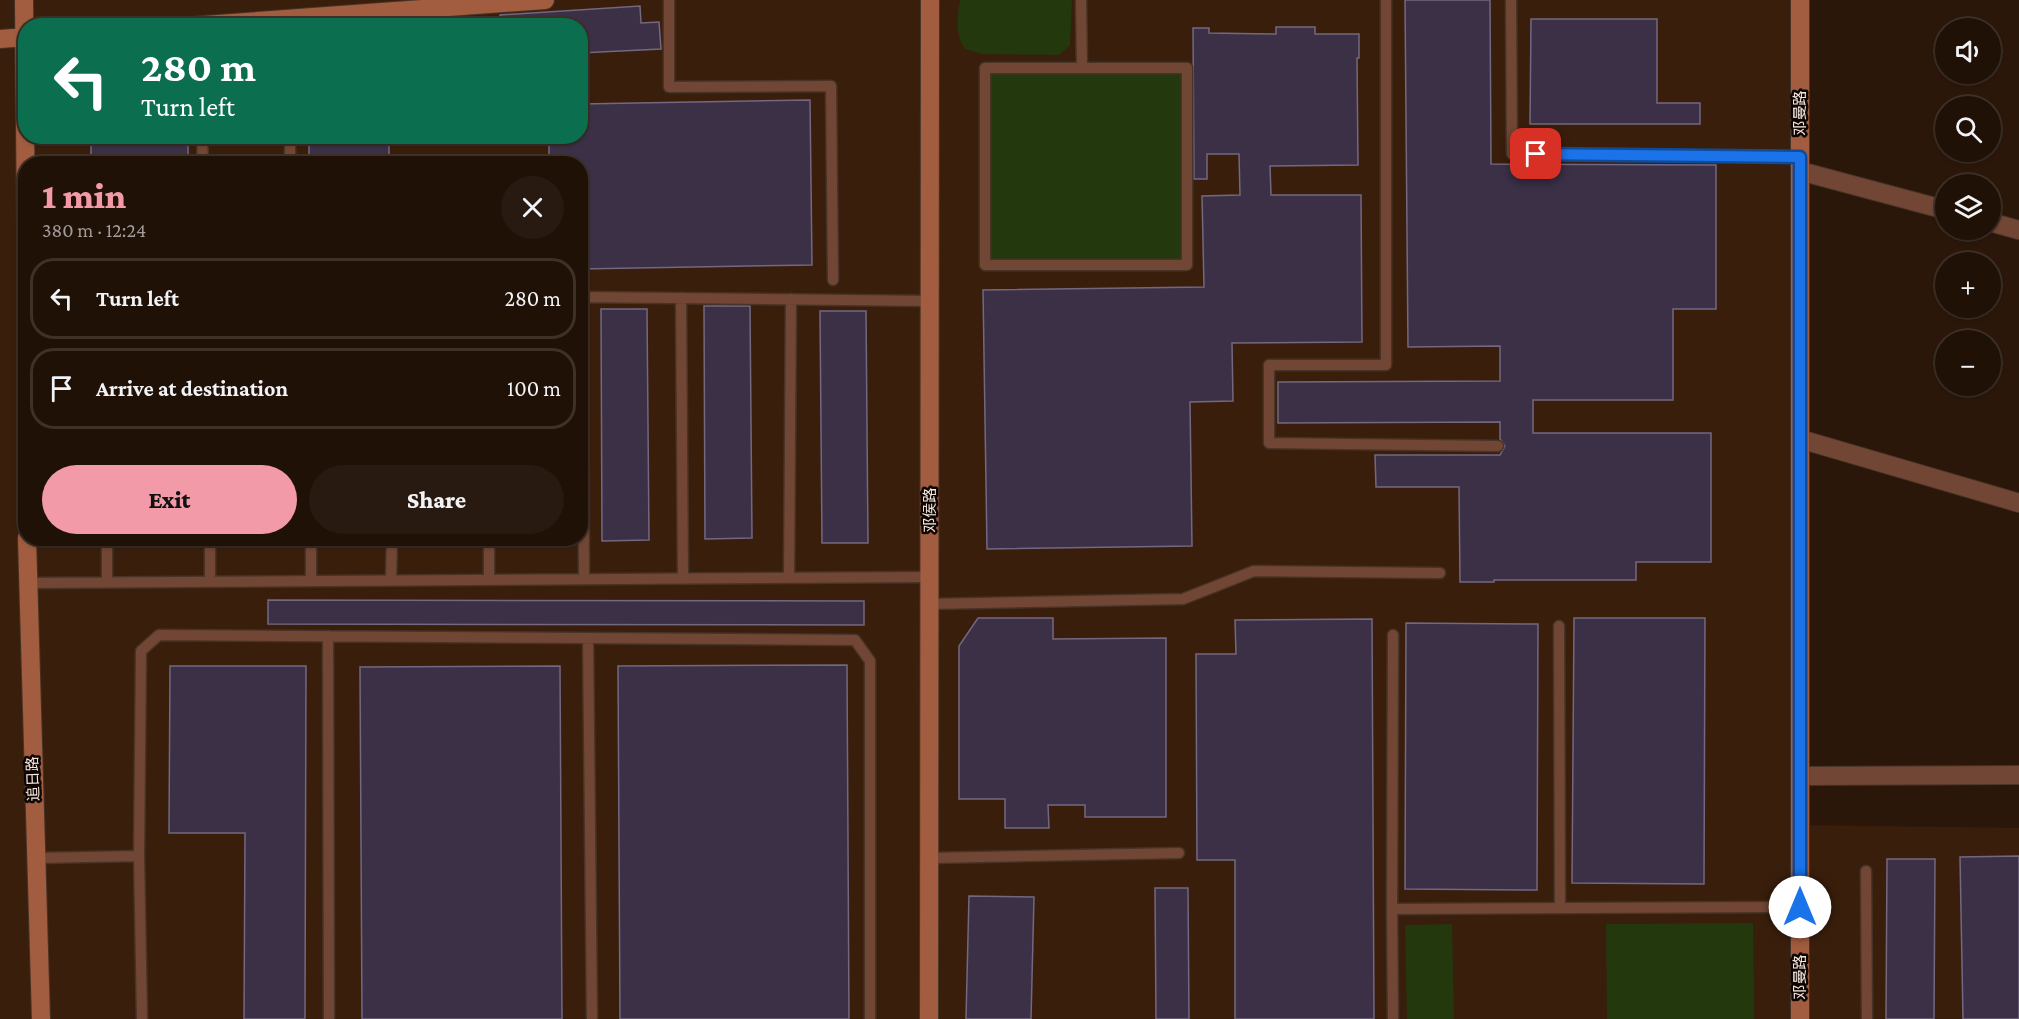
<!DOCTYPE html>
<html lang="en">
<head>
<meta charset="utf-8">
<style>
  :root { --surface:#201107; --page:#281a11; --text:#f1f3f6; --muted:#a29d9b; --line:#3d3128; --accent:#f39aa8 }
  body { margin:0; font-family:"Crimson Pro","Noto Sans SC",serif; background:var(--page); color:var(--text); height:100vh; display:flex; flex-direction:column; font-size:22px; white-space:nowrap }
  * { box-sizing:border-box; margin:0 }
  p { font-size:20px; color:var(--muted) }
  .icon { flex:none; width:33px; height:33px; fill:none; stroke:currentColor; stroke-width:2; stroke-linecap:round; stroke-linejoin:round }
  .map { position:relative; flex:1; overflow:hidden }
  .details { position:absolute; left:18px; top:156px; width:570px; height:390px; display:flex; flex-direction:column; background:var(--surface); border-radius:24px; box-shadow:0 2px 4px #0004,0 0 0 2px var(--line) }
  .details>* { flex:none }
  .banner { position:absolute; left:18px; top:18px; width:570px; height:126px; border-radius:24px; box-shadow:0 2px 4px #0004,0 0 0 2px var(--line); background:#0b6e4f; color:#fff; overflow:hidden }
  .tools { position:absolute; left:1935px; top:18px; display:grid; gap:12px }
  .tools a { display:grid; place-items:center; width:66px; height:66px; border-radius:50%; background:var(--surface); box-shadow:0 2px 4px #0004,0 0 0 2px var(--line); font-size:30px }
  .pin { position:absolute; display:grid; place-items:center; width:51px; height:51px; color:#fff; margin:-26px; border-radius:12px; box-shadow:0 3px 9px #0006 }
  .me { position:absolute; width:66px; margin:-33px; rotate:0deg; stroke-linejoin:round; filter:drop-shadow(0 0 4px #0008) }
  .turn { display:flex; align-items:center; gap:21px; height:126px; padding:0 24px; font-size:27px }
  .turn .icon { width:78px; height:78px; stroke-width:2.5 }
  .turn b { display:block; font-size:42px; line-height:51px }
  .round { display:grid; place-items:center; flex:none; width:63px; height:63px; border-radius:32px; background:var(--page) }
  .overview { display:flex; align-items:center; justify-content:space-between; height:102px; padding:0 24px }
  h1 { font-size:36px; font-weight:800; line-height:45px; color:var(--accent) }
  .action { display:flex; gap:12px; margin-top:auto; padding:12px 24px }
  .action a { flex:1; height:69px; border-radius:36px; background:var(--accent); color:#111; font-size:24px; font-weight:800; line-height:69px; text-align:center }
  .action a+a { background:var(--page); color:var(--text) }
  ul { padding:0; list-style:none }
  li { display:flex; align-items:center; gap:18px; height:81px; margin:0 12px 9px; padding:0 12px; border:3px solid var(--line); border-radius:24px }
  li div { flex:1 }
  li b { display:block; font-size:22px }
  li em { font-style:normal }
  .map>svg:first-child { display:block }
  .built { fill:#391e0c; fill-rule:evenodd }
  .green { fill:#23380d }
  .building { fill:#3b3046; stroke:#746881; stroke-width:1.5 }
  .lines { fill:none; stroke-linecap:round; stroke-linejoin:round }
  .lane-casing { stroke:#473427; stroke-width:13 }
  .street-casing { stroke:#473427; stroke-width:20 }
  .secondary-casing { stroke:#473427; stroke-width:20 }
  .lane { stroke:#724634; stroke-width:10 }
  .street { stroke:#724634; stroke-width:18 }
  .secondary { stroke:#a25c3f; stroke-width:18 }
  .route-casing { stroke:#114b97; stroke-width:15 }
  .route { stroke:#1a73e8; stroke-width:10 }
  .labels { text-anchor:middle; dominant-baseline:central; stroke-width:5; stroke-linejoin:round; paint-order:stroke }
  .street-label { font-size:15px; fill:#f6e7de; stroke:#0d0502 }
</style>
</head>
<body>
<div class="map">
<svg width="2019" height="1019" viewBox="0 0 2019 1019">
  <rect width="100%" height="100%" fill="#2b1709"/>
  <!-- built -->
  <path class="built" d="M0,0H1800V825L2019,828V1019H0ZM26,26H580V136H26ZM26,164H580V538H26Z"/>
  <!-- green -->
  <path class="green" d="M960,0H1072L1070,46L1059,55L982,54L965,49C955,35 957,17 960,0Z
    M985,68H1187V265H985Z
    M1753,923L1754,1019H1607L1606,924Z
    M1452,924L1454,1019H1407L1405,925Z"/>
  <!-- building -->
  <path class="building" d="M1405,0H1490L1491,164L1716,165V309H1673V400H1533V433H1711V562H1636V580H1494V582H1460L1459,487H1376L1375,455H1500L1505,446L1500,439V422L1278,423V382L1500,381V346L1408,347Z
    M640,6L641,23L659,22L661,49L580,53V26H500V15Z
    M1531,19H1657V103H1700V124H1530Z
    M1276,27H1315V34H1359V58H1357L1358,165L1270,166L1271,195H1361L1362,342L1232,343L1233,401L1190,402L1192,546L987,549L983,290L1204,287L1202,196L1240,195L1239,154H1207V179H1194L1193,28H1209V33L1276,34Z
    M810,100L812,265L580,269V164H549V136H580V104Z
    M91,136H188V164H165V160L111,161V164H91Z
    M309,136H389V164H309Z
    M704,306H750L752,538L705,539Z
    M601,309H647L649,540L602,541Z
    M820,311H866L868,543H822Z
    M268,600L864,601V625L268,624Z
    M978,618H1053V639L1166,638V817H1085V805H1048L1049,828H1005V799H959V646Z
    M1574,618H1705L1704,884L1572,883Z
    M1372,619L1374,1019H1235V860H1197L1196,654H1236L1235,620Z
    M1406,623L1538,624L1537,890L1405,889Z
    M847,665L849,1019H620L618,666Z
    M170,666H306L305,1019H244L245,833H169Z
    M560,666L562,1019H362L360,667Z
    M2019,856V1019H1963L1960,857Z
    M1887,859H1935L1934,1019H1886Z
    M1155,888H1188L1189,1019H1156Z
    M969,896L1034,897L1031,1019H966Z"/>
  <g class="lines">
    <defs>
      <path id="lane" d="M669,0V87L831,86L833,280
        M1081,0L1082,68
        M1386,0V365H1269V443L1498,446
        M1511,0L1512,154L1800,157
        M985,68H1187V265H985Z
        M202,136L203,164
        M290,136V164
        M580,297L930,301
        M583,297L584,579
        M681,298L683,579
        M210,538V582
        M489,538V580
        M789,578L791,299
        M391,580L392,538
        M311,581V538
        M107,582V538
        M28,583L930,577
        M930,604L1183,599L1254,571L1440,573
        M1559,626L1560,908
        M1393,635L1392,909L1800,907
        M328,636L329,1019
        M588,638L592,1019
        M36,858L139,856
        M929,858L1179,853
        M1866,871L1867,1019
        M1392,909L1393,1019
        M142,1019L139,856L141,651L159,635L855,640L870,661V1019"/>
      <path id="street" d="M1800,171L1946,210
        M1990,222L2019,230
        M1800,439L2019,503
        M1800,776L2019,775"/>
      <path id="secondary" d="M24,0L26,236
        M191,26L545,0
        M0,39L26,37
        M27,538L41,1019
        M929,1019L930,0
        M1800,1019V0"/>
    </defs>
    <!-- lane casing -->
    <use href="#lane" class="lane-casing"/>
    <!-- street casing -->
    <use href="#street" class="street-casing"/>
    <!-- secondary casing -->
    <use href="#secondary" class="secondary-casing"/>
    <!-- lane -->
    <use href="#lane" class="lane"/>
    <!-- street -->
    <use href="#street" class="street"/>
    <!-- secondary -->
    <use href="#secondary" class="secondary"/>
  </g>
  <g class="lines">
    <defs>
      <path id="route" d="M1536,154L1800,157V907"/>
    </defs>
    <!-- route casing -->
    <use href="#route" class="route-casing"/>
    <!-- route -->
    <use href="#route" class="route"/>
  </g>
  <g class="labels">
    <!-- street labels -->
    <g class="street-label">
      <text transform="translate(1800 113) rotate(-90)">邓曼路</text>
      <text transform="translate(930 510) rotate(-90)">邓侯路</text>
      <text transform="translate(33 779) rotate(-92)">追日路</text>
      <text transform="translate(1800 977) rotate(-90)">邓曼路</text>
    </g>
  </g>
</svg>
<div class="tools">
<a><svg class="icon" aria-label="sound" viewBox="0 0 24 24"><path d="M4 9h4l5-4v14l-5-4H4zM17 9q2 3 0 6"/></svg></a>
<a><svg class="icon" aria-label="search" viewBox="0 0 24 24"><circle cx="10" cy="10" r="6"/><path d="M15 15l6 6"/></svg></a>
<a><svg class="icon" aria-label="layers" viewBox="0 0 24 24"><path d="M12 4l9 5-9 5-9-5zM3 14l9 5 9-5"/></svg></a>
<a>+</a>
<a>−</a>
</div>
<div class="pin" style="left:1536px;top:154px;background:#d93025"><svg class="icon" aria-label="arrive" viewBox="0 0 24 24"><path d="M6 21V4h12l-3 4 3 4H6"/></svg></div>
<svg class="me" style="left:1800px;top:907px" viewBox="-20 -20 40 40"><circle r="19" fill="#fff"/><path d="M0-13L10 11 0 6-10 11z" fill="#1a73e8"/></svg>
<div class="banner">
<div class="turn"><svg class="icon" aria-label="left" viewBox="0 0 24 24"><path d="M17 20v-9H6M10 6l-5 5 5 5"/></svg><div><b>280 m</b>Turn left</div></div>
</div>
<section class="details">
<div class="overview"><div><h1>1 min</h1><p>380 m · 12:24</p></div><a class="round"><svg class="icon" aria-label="close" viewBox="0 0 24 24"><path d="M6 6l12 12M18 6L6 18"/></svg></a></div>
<ul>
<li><svg class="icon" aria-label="left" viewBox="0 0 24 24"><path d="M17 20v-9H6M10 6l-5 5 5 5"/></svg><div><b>Turn left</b></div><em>280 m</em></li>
<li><svg class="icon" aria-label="arrive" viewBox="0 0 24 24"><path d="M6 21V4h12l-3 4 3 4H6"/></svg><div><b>Arrive at destination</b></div><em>100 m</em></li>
</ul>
<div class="action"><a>Exit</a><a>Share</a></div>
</section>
</div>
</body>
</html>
